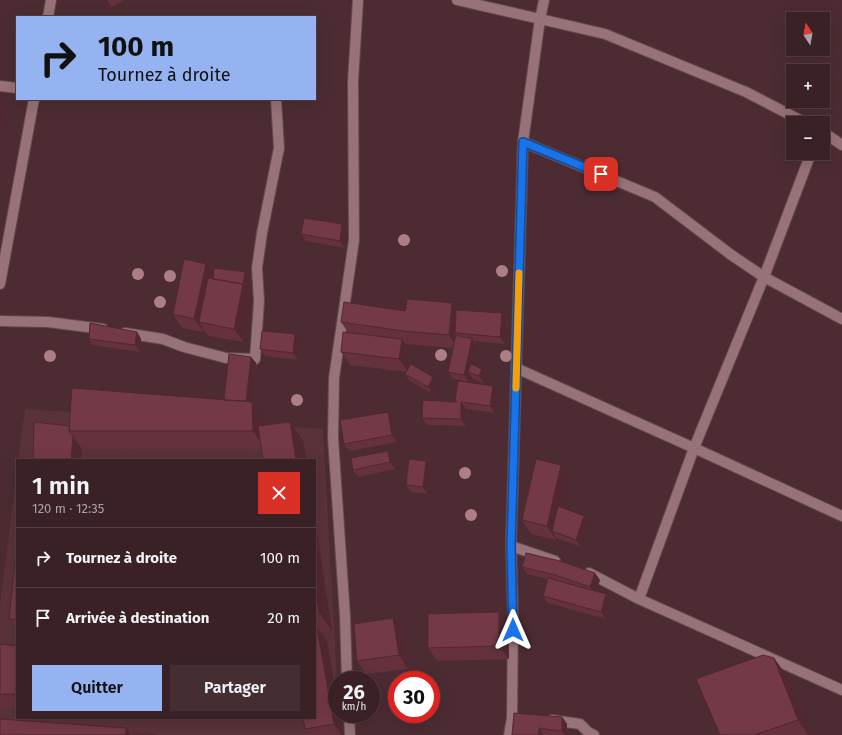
<!DOCTYPE html>
<html lang="fr">
<head>
<meta charset="utf-8">
<style>
  :root { --surface:#392126; --page:#442e32; --text:#f1f3f6; --muted:#aba3a7; --line:#533e43; --accent:#95b2f1 }
  body { margin:0; font-family:"Fira Sans",sans-serif; background:var(--page); color:var(--text); height:100vh; display:flex; flex-direction:column; font-size:15px; white-space:nowrap }
  * { box-sizing:border-box; margin:0 }
  p { font-size:13px; color:var(--muted) }
  .icon { flex:none; width:22px; height:22px; fill:none; stroke:currentColor; stroke-width:2; stroke-linecap:round; stroke-linejoin:round }
  .map { position:relative; flex:1; overflow:hidden }
  .details { position:absolute; left:16px; top:459px; width:300px; height:260px; display:flex; flex-direction:column; background:var(--surface); border-radius:0px; box-shadow:0 4px 16px #0002,0 0 0 1px var(--line) }
  .details>* { flex:none }
  .guide { position:absolute; left:16px; top:16px; width:300px; height:84px; border-radius:0px; box-shadow:0 4px 16px #0002,0 0 0 1px var(--line); background:#95b2f1; color:#111; overflow:hidden }
  .needle { width:26px; rotate:349deg }
  .tools { position:absolute; left:786px; top:12px; display:grid; gap:8px }
  .tools a { display:grid; place-items:center; width:44px; height:44px; border-radius:0px; background:var(--surface); box-shadow:0 4px 16px #0002,0 0 0 1px var(--line); font-size:20px }
  .speed { position:absolute; left:328px; top:671px; display:flex; gap:8px; font-size:20px; font-weight:700; text-align:center }
  .speed>* { display:grid; place-content:center; width:52px; height:52px; border-radius:50%; background:var(--surface); box-shadow:0 4px 16px #0002,0 0 0 1px var(--line); line-height:1 }
  .speed small { font-size:10px; font-weight:400 }
  .speed .limit { border:6px solid #d22; background:#fff; color:#111 }
  .pin { position:absolute; display:grid; place-items:center; width:34px; height:34px; color:#fff; margin:-17px; border-radius:8px; box-shadow:0 2px 6px #0006 }
  .me { position:absolute; width:44px; margin:-22px; rotate:0deg; stroke-linejoin:round; filter:drop-shadow(0 0 3px #0008) }
  .turn { display:flex; align-items:center; gap:14px; height:84px; padding:0 16px; font-size:18px }
  .turn .icon { width:52px; height:52px; stroke-width:2.5 }
  .turn b { display:block; font-size:28px; line-height:34px }
  .round { display:grid; place-items:center; flex:none; width:42px; height:42px; border-radius:0px; background:var(--page) }
  .summary { display:flex; align-items:center; justify-content:space-between; height:68px; padding:0 16px }
  h1 { font-size:24px; font-weight:600; line-height:30px }
  .button { display:flex; gap:8px; margin-top:auto; padding:8px 16px }
  .button a { flex:1; height:46px; border-radius:0px; background:var(--accent); color:#111; font-size:16px; font-weight:600; line-height:46px; text-align:center }
  .button a+a { background:var(--page); color:var(--text) }
  ul { padding:0; list-style:none }
  li { display:flex; align-items:center; gap:12px; height:60px; padding:0 16px; border-top:1px solid var(--line) }
  li div { flex:1 }
  li b { display:block; font-size:15px }
  li em { font-style:normal }
  .map>svg:first-child { display:block }
  .built { fill:#5a323a }
  .lines { fill:none; stroke-linecap:round; stroke-linejoin:round }
  .minor-casing { stroke:#644a4f; stroke-width:12 }
  .minor { stroke:#977278; stroke-width:10 }
  .tree { fill:#ad7e86 }
  .wall { fill:#64313c }
  .shaded-wall { fill:#512831 }
  .building { fill:#743946; stroke:#512831 }
  .route-casing { stroke:#114b97; stroke-width:10 }
  .route { stroke:#1a73e8; stroke-width:7 }
  .slow { stroke:#f59e0b; stroke-width:7 }
</style>
</head>
<body>
<div class="map">
<svg width="842" height="735" viewBox="0 0 842 735">
  <rect width="100%" height="100%" fill="#4c2c32"/>
  <!-- built -->
  <path class="built" d="M25,409L323,429L337,680V714H339L340,735H0V605L17,470V718H315V460H18Z"/>
  <g class="lines">
    <defs>
      <path id="minor" d="M457,0L605,34L746,92L806,123
        M48,17L51,0
        M0,86L17,88
        M823,132L842,145
        M523,142L655,197L730,254L764,277L842,319
        M0,284L34,99
        M0,321L48,322L103,329
        M125,333L163,339L184,347L226,358L255,359L259,301L257,268L262,233L279,148L276,99
        M516,368L694,448L764,277L811,153
        M511,546L555,561
        M589,573L639,599L842,690
        M639,599L694,448L842,516
        M347,680L345,616L333,438L334,378L354,240L353,81L358,0
        M349,714L350,735
        M552,720L580,724L588,732L594,735
        M509,735L512,718L513,616L511,546L523,142L540,19L544,0"/>
    </defs>
    <!-- minor casing -->
    <use href="#minor" class="minor-casing"/>
    <!-- minor -->
    <use href="#minor" class="minor"/>
  </g>
  <!-- trees -->
  <g class="tree">
    <circle cx="404" cy="240" r="6"/>
    <circle cx="502" cy="271" r="6"/>
    <circle cx="138" cy="274" r="6"/>
    <circle cx="170" cy="276" r="6"/>
    <circle cx="160" cy="302" r="6"/>
    <circle cx="441" cy="355" r="6"/>
    <circle cx="50" cy="356" r="6"/>
    <circle cx="506" cy="356" r="6"/>
    <circle cx="297" cy="400" r="6"/>
    <circle cx="465" cy="473" r="6"/>
    <circle cx="471" cy="515" r="6"/>
  </g>
  <!-- wall -->
  <path class="wall" d="M107,0H125L112,7Z
    M347,231L345,248L306,241L301,234Z
    M213,274L250,279L248,291L253,298L244,342L208,336L204,330V332L182,328L173,314Z
    M456,310L502,313L507,320L505,344L474,341L477,346L473,365L482,369L487,376L484,383L473,379L471,376L469,382L453,379L448,372L453,348L405,344L411,352L409,368L438,384L433,394L410,381L405,374L407,372L350,365L341,352L348,332L341,322L405,311Z
    M137,332L141,339L140,352L93,345L89,339Z
    M300,341L298,360L265,356L260,349Z
    M251,357L256,363L252,402L265,420V425L290,422L303,440L306,460H263L261,450L82,449L81,460H33L70,426L224,400Z
    M498,393L495,413L466,409V426L427,425L422,418L456,402L455,401Z
    M393,419L397,442L349,451L344,444Z
    M388,451L393,458L395,469L358,477L353,470Z
    M561,465L571,478L563,508L584,516L589,523L581,547L556,538V540L531,534L522,520Z
    M431,468L428,494L411,492L406,485Z
    M315,520L332,631L321,632L327,641L342,735H309L305,729L315,718Z
    M17,542V631L9,619Z
    M522,567L600,580L596,591L606,594L611,601L606,619L548,603L543,596L548,579L527,574Z
    M499,612L508,626L509,659L437,661L428,648Z
    M403,632L408,669L366,674L357,661Z
    M0,644L17,646V707H0Z
    M774,658L790,681L811,735H720Z
    M562,717L567,724V735H512Z"/>
  <!-- shaded-wall -->
  <path class="shaded-wall" d="M0,92L5,99L0,143Z
    M342,224L347,231L345,248L340,241Z
    M206,264L216,277L199,322L204,330V332L194,319Z
    M245,272L250,279L248,291L253,298L244,342L234,329Z
    M452,303L461,316L455,333L459,339L458,349L449,335Z
    M502,313L507,320L505,344L500,337Z
    M137,332L141,339L140,352L135,345Z
    M295,334L300,341L298,360L293,353Z
    M402,339L411,352L408,372L399,359Z
    M472,339L477,346L471,373L468,372L471,376L469,382L464,375Z
    M251,357L256,363L251,412L246,405Z
    M482,369L487,376L484,383L479,376Z
    M433,377L438,384L433,394L428,387Z
    M493,386L498,393L495,413L490,406Z
    M252,402L265,420L266,450L253,431Z
    M461,402L466,409V426L461,419Z
    M388,412L393,419L397,442L392,435Z
    M290,422L303,440L306,460H296Z
    M73,436L82,449L81,460H71Z
    M388,451L393,458L395,469L390,462Z
    M426,461L431,468L428,494L423,487Z
    M561,465L571,478L558,533L552,531L556,538V540L547,526Z
    M584,516L589,523L581,547L576,540Z
    M315,520L332,631L319,612L315,588Z
    M595,573L600,580L595,594L590,587Z
    M606,594L611,601L606,619L601,612Z
    M499,612L508,626L509,659L499,646Z
    M393,618L403,632L408,669L399,655Z
    M317,628L327,641L337,702V714H339L342,735H341L334,724Z
    M774,658L790,681L811,735H808L798,720Z
    M562,717L567,724V735H565L562,731Z
    M126,728L131,735H126Z
    M539,728L543,735H538Z"/>
  <!-- building -->
  <path class="building" d="M304,218L342,224L340,241L301,234Z
    M184,259L206,264L194,319L173,314Z
    M214,268L245,272L243,284L213,279Z
    M208,278L243,284L234,329L199,322Z
    M407,299L452,303L449,335L403,331L341,322L344,302L405,311Z
    M456,310L502,313L500,337L455,333Z
    M90,323L137,332L135,345L89,339Z
    M262,331L295,334L293,353L260,349Z
    M343,332L402,339L399,359L341,352Z
    M456,335L472,339L464,375L448,372Z
    M229,354L251,357L246,401L224,400Z
    M411,364L433,377L428,387L405,374Z
    M471,364L482,369L479,376L468,372Z
    M458,381L493,386L490,406L461,402V419L422,418L423,400L457,402L455,401Z
    M72,388L252,402L253,431H69Z
    M388,412L392,435L344,444L340,420Z
    M34,422L70,426L69,431L73,436L71,460H33Z
    M290,422L296,460H263L258,426Z
    M388,451L390,462L353,470L351,458Z
    M409,459L426,461L423,487L406,485Z
    M536,459L561,465L547,526L522,520Z
    M558,506L584,516L576,540L552,531Z
    M17,542V620L9,619Z
    M526,553L560,561L595,573L590,587L555,575L522,567Z
    M548,578L606,594L601,612L543,596Z
    M315,588L319,612L315,613Z
    M499,612V646L428,648V614Z
    M393,618L399,655L357,661L354,624Z
    M315,628H317L334,724L305,729L303,718H315Z
    M0,644L17,646V694H0Z
    M763,655L774,658L798,720L754,735H720L696,679Z
    M514,713L562,717V731L539,728L538,735H512Z
    M0,719L126,728V735H0Z
    M134,733L156,735H134Z"/>
  <g class="lines">
    <defs>
      <path id="route" d="M513,630L511,546L523,142L601,174"/>
    </defs>
    <!-- route casing -->
    <use href="#route" class="route-casing"/>
    <!-- route -->
    <use href="#route" class="route"/>
    <!-- slow -->
    <path class="slow" d="M516,388L519,273"/>
  </g>
</svg>
<div class="tools">
<a><svg class="needle" viewBox="-14 -14 28 28"><path d="M0-13l5 13h-10z" fill="#e53935"/><path d="M0 13l5-13h-10z" fill="#aba3a7"/></svg></a>
<a>+</a>
<a>−</a>
</div>
<div class="speed"><div>26<small>km/h</small></div><div class="limit">30</div></div>
<div class="pin" style="left:601px;top:174px;background:#d93025"><svg class="icon" aria-label="arrive" viewBox="0 0 24 24"><path d="M6 21V4h12l-3 4 3 4H6"/></svg></div>
<svg class="me" style="left:513px;top:630px" viewBox="-20 -20 40 40"><path d="M0-17L14 15 0 8-14 15z" fill="#1a73e8" stroke="#fff" stroke-width="4"/></svg>
<div class="guide">
<div class="turn"><svg class="icon" aria-label="right" viewBox="0 0 24 24"><path d="M7 20v-9h11M14 6l5 5-5 5"/></svg><div><b>100 m</b>Tournez à droite</div></div>
</div>
<section class="details">
<div class="summary"><div><h1>1 min</h1><p>120 m · 12:35</p></div><a class="round" style="background:#d93025;color:#fff"><svg class="icon" aria-label="close" viewBox="0 0 24 24"><path d="M6 6l12 12M18 6L6 18"/></svg></a></div>
<ul>
<li><svg class="icon" aria-label="right" viewBox="0 0 24 24"><path d="M7 20v-9h11M14 6l5 5-5 5"/></svg><div><b>Tournez à droite</b></div><em>100 m</em></li>
<li><svg class="icon" aria-label="arrive" viewBox="0 0 24 24"><path d="M6 21V4h12l-3 4 3 4H6"/></svg><div><b>Arrivée à destination</b></div><em>20 m</em></li>
</ul>
<div class="button"><a>Quitter</a><a>Partager</a></div>
</section>
</div>
</body>
</html>
